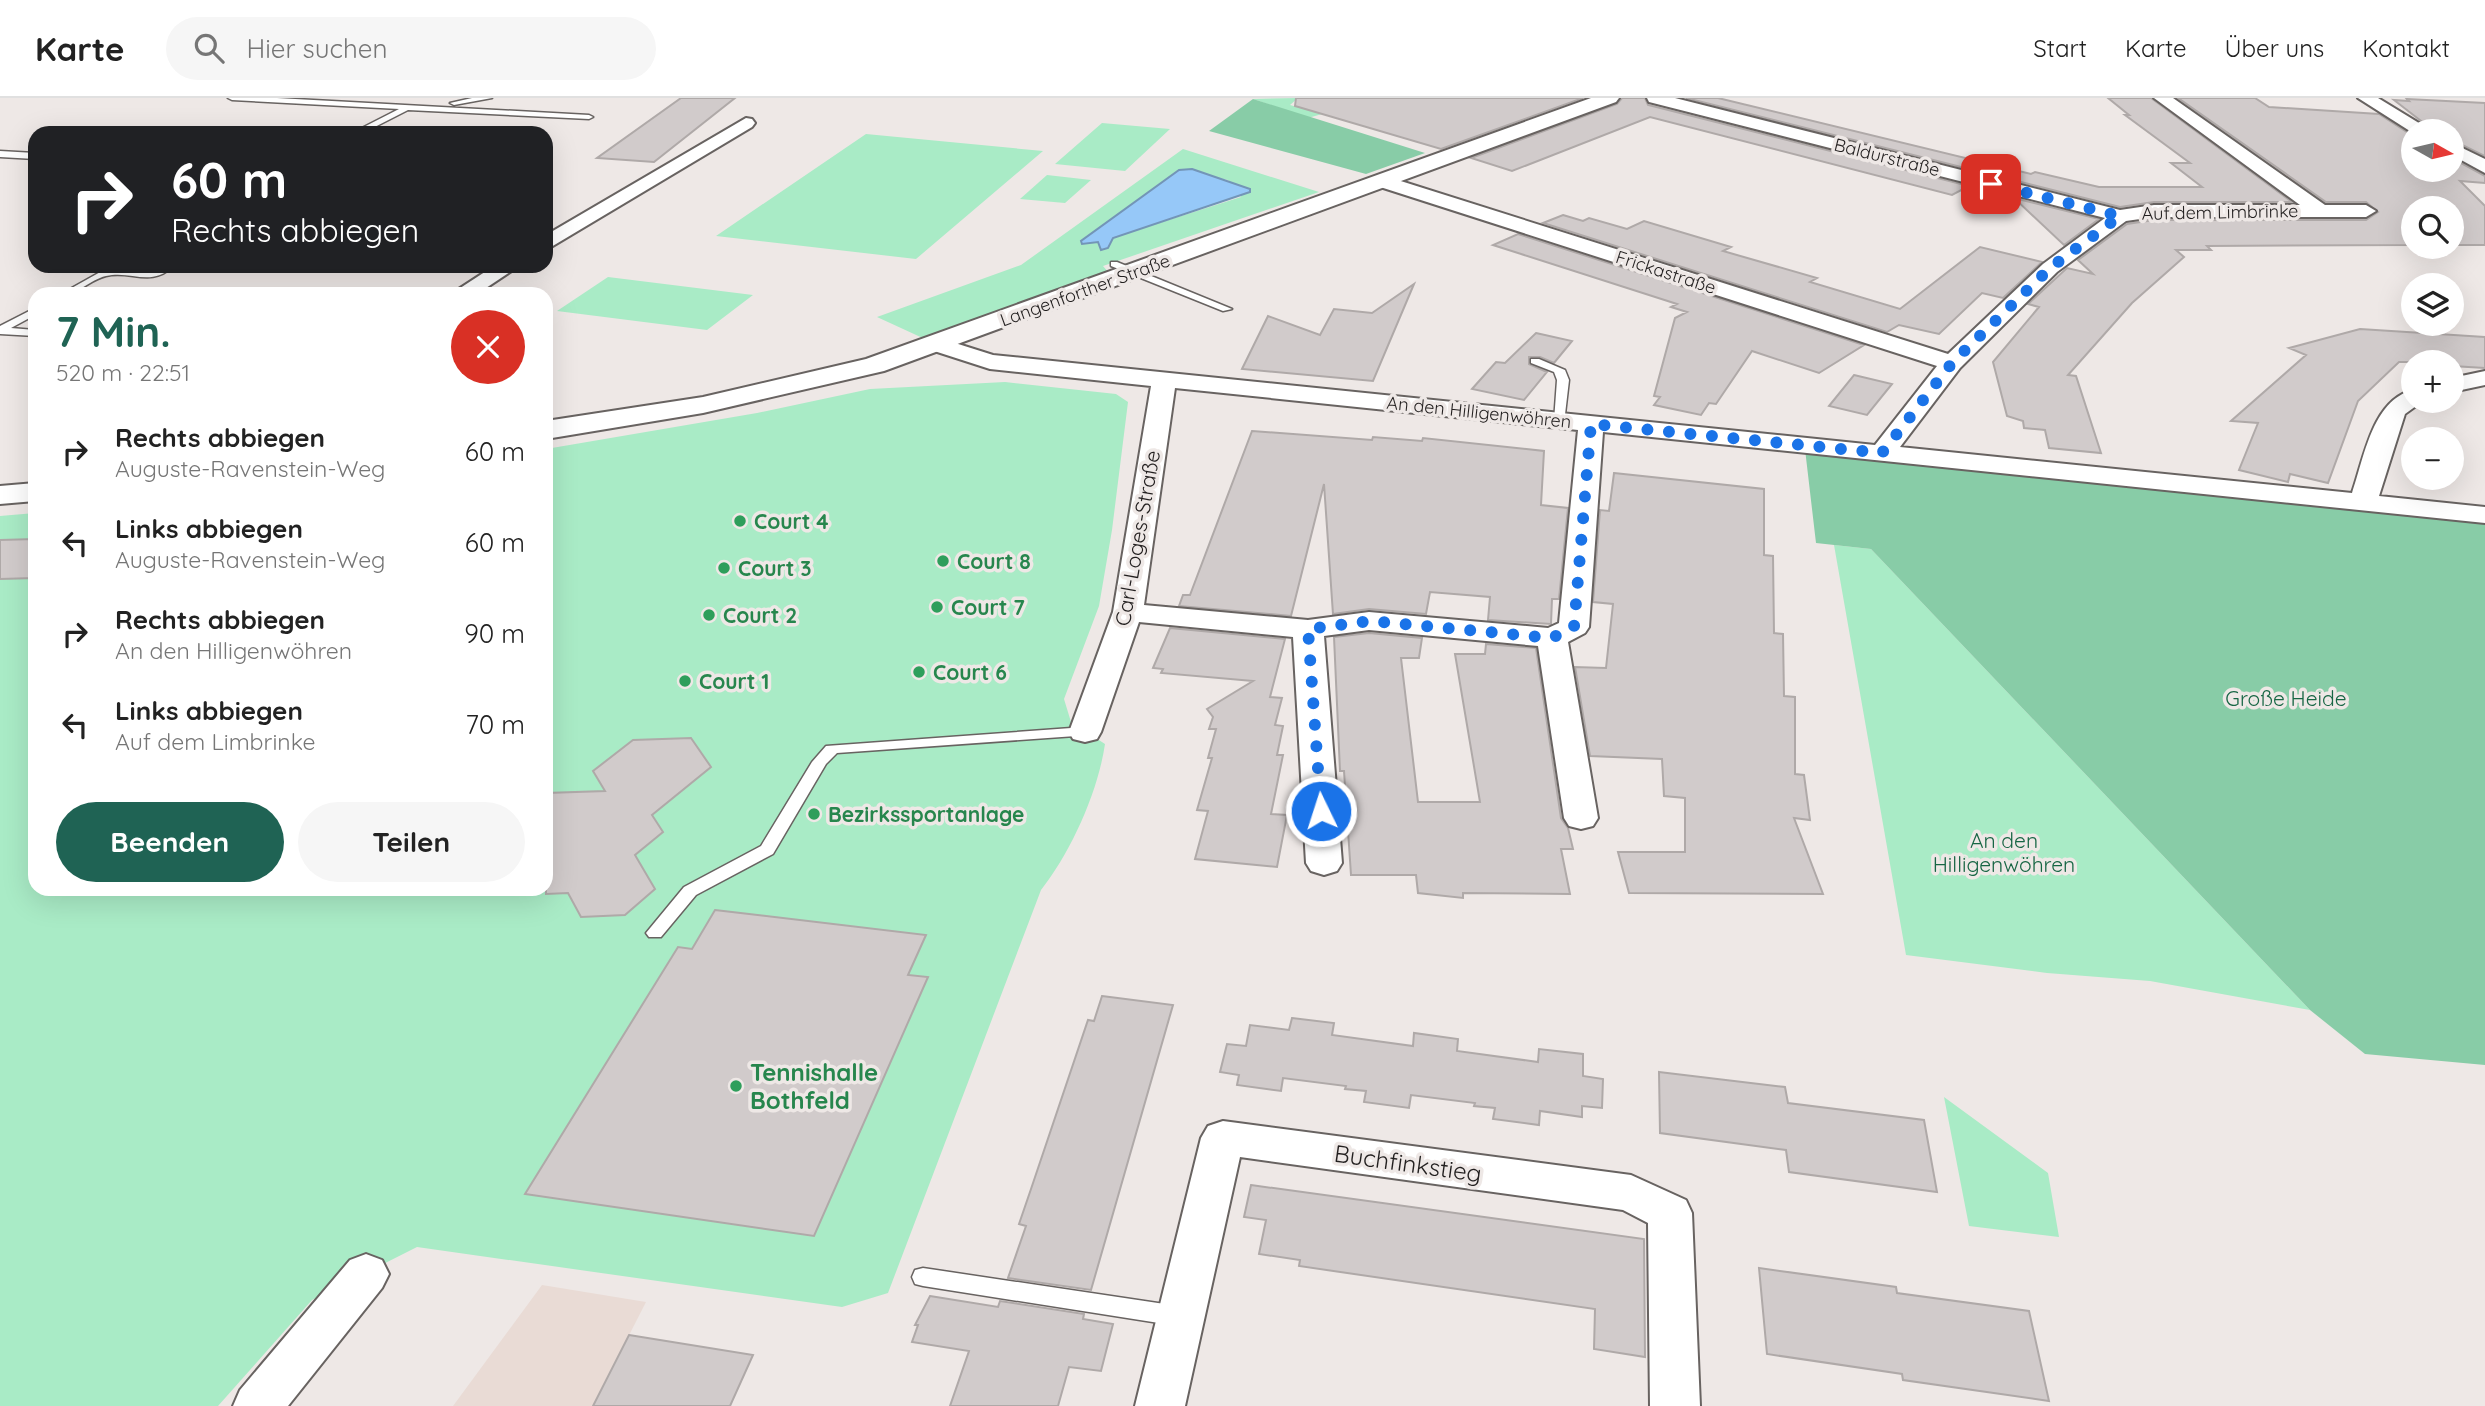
<!DOCTYPE html>
<html lang="de">
<head>
<meta charset="utf-8">
<style>
  :root { --surface:#fff; --page:#f6f6f6; --text:#222; --muted:#767676; --line:#e0e0e0; --accent:#1f6354 }
  body { margin:0; font-family:Quicksand,sans-serif; background:var(--page); color:var(--text); height:100vh; display:flex; flex-direction:column; font-size:26px; white-space:nowrap }
  * { box-sizing:border-box; margin:0 }
  p { font-size:23px; color:var(--muted) }
  .icon { flex:none; width:38px; height:38px; fill:none; stroke:currentColor; stroke-width:2; stroke-linecap:round; stroke-linejoin:round }
  .map { position:relative; flex:1; overflow:hidden }
  .details { position:absolute; left:28px; top:189px; width:525px; height:609px; display:flex; flex-direction:column; background:var(--surface); border-radius:21px; box-shadow:0 7px 28px #0002 }
  .details>* { flex:none }
  .guide { position:absolute; left:28px; top:28px; width:525px; height:147px; border-radius:21px; box-shadow:0 7px 28px #0002; background:#202124; color:#fff; overflow:hidden }
  .needle { width:46px; rotate:98deg }
  .buttons { position:absolute; left:2401px; top:21px; display:grid; gap:14px }
  .buttons a { display:grid; place-items:center; width:63px; height:63px; border-radius:50%; background:var(--surface); box-shadow:0 7px 28px #0002; font-size:35px }
  .pin { position:absolute; display:grid; place-items:center; width:60px; height:60px; color:#fff; margin:-30px; border-radius:14px; box-shadow:0 4px 10px #0006 }
  .me { position:absolute; width:77px; margin:-38px; rotate:356deg; stroke-linejoin:round; filter:drop-shadow(0 0 5px #0008) }
  .turn { display:flex; align-items:center; gap:24px; height:147px; padding:0 28px; font-size:32px }
  .turn .icon { width:91px; height:91px; stroke-width:2.5 }
  .turn b { display:block; font-size:49px; line-height:60px }
  .round { display:grid; place-items:center; flex:none; width:74px; height:74px; border-radius:37px; background:var(--page) }
  .headline { display:flex; align-items:center; justify-content:space-between; height:119px; padding:0 28px }
  h1 { font-size:42px; font-weight:800; line-height:52px; color:var(--accent) }
  .button { display:flex; gap:14px; margin-top:auto; padding:14px 28px }
  .button a { flex:1; height:80px; border-radius:42px; background:var(--accent); color:#fff; font-size:28px; font-weight:800; line-height:80px; text-align:center }
  .button a+a { background:var(--page); color:var(--text) }
  ul { padding:0; list-style:none }
  li { display:flex; align-items:center; gap:21px; height:91px; padding:0 28px }
  li div { flex:1 }
  li b { display:block; font-size:26px }
  li em { font-style:normal }
  header { display:flex; align-items:center; gap:42px; box-sizing:border-box; height:98px; padding:0 35px; background:var(--surface); border-bottom:2px solid var(--line) }
  header strong { font-size:33px }
  nav { display:flex; gap:38px; margin-inline-start:auto; font-size:24px }
  .search { width:490px; height:63px; background:var(--page); display:flex; align-items:center; gap:18px; box-sizing:border-box; padding:0 24px; border-radius:38px; color:var(--muted); font-size:26px }
  .map>svg:first-child { display:block }
  .built { fill:#e9dbd5 }
  .green { fill:#a9ebc6; fill-rule:evenodd }
  .forest { fill:#88cca7 }
  .water { fill:#96c8f8; stroke:#7395b7; stroke-width:2 }
  .building { fill:#d1cbcb; stroke:#afa9a8; stroke-width:2 }
  .lines { fill:none; stroke-linecap:round; stroke-linejoin:round }
  .service-casing { stroke:#686361; stroke-width:3 }
  .minor-casing { stroke:#686361; stroke-width:4 }
  .secondary-casing { stroke:#686361; stroke-width:4 }
  .service { fill:#fff; fill-rule:evenodd }
  .minor { fill:#fff; fill-rule:evenodd }
  .secondary { fill:#fff; fill-rule:evenodd }
  .route { stroke:#1a73e8; stroke-width:12; stroke-dasharray:0 21.6 }
  .leisure-dot { fill:#2e9e5b; stroke:#eee8e6; stroke-width:2.5 }
  .labels { text-anchor:middle; dominant-baseline:central; stroke-width:7; stroke-linejoin:round; paint-order:stroke }
  .far-street-label { font-size:18px; fill:#221f1f; stroke:#eee8e6 }
  .leisure-label { font-size:21px; font-weight:bold; fill:#27864d; stroke:#eee8e6; text-anchor:start }
  .street-label { font-size:21px; fill:#221f1f; stroke:#eee8e6 }
  .park-label { font-size:21px; fill:#176644; stroke:#eee8e6 }
  .near-leisure-label { font-size:24px; font-weight:bold; fill:#27864d; stroke:#eee8e6; text-anchor:start }
  .near-street-label { font-size:24px; fill:#221f1f; stroke:#eee8e6 }
</style>
</head>
<body>
<header>
<strong>Karte</strong>
<div class="search"><svg class="icon" aria-label="search" viewBox="0 0 24 24"><circle cx="10" cy="10" r="6"/><path d="M15 15l6 6"/></svg>Hier suchen</div>
<nav><a>Start</a><a>Karte</a><a>Über uns</a><a>Kontakt</a></nav>
</header>
<div class="map">
<svg width="2485" height="1308" viewBox="0 0 2485 1308">
  <rect width="100%" height="100%" fill="#eee8e6"/>
  <!-- built -->
  <path class="built" d="M542,1187L646,1204L593,1308H453Z"/>
  <!-- green -->
  <path class="green" d="M1298,0L1290,7L1322,16L1308,20L1253,1Z
    M1102,25L1170,31L1125,73L1055,66Z
    M866,36L1043,53L916,161L716,138Z
    M1183,51L1319,94L1103,168L1109,175L927,242L877,219L1021,167ZM1217,80L1228,82L1241,99L1112,140L1101,152L1098,144Z
    M1047,77L1091,82L1065,105L1020,101Z
    M608,179L753,197L707,232L557,213Z
    M1005,284L1116,296L1128,304L1112,432L1099,508L1064,601L1071,624L1105,646C1098,694 1071,754 1041,792L888,1195L842,1209L417,1149L312,1202L218,1308H0V418L35,415V791H546V351L757,315L870,291Z
    M1834,447L1871,451L2310,912L2150,883L2047,875L1906,857Z
    M1944,999L2048,1075L2059,1139L1969,1128Z"/>
  <!-- forest -->
  <path class="forest" d="M1253,1L1425,55L1366,76L1209,33Z
    M1805,351L2485,422V967L2365,956L2310,912L1871,451L1816,445Z"/>
  <!-- water -->
  <path class="water" d="M1192,71L1250,91V94L1113,140L1108,150L1101,152L1098,144L1082,146L1081,143L1179,72Z"/>
  <!-- building -->
  <path class="building" d="M681,0H735L654,64L597,60Z
    M1296,0H1583L1441,51L1295,8Z
    M1622,0H1645L1648,7L1969,88L1952,97L1650,19L1512,73L1471,60L1617,6Z
    M1686,0H1718L2031,76L2035,74L2099,89H2202L2171,65H2190L2125,17H2129L2108,0H2151L2292,104H2154L2120,109Z
    M2178,0H2255L2269,9L2379,16L2413,38V72H2452V60L2485,78V85L2460,83L2485,108V147H2452V110H2413V147L2207,148L2211,152H2176L2184,159L2132,205L2068,277L2076,278L2101,355L2049,350L2045,332L2024,330L2023,323L2007,318L1993,264L2039,209L2028,206L2067,170L2093,176L2078,162L2127,126L2154,122H2366L2378,114L2366,104H2326Z
    M2407,1L2485,5V58L2452,42V33H2434L2394,2L2409,3Z
    M2014,100L2099,121L2064,147Z
    M1563,117L1583,123L1589,120L1627,131L1644,123L1731,149L1723,153L1817,180L1810,184L1900,211L1980,149L2042,164L2003,200L1982,195L1939,236L1899,227L1887,234L1543,125Z
    M1518,136L1864,247L1819,275L1752,253L1716,306L1709,305L1701,317L1654,307L1660,299L1654,298L1675,220L1687,214L1671,209L1677,206L1493,147Z
    M1414,186L1373,283L1242,271L1268,218L1320,237L1334,211L1372,215Z
    M2360,231L2485,239V270L2452,268V264H2399L2358,303L2328,385L2290,376L2288,384L2239,372L2258,325L2231,323L2306,257L2289,250Z
    M1536,235L1572,243L1554,265L1540,259H1529V266L1547,274L1524,302L1472,291L1496,264L1505,265Z
    M1854,277L1892,286L1867,317L1829,308Z
    M1252,333L1372,342L1373,339L1422,343L1423,340L1544,353L1541,407L1568,410L1559,501H1552L1551,526L1488,522L1490,499L1430,494L1426,516L1369,511L1333,516L1324,386L1291,518L1179,508L1183,497H1190Z
    M1614,375L1764,391V457L1773,458L1774,535L1783,536L1784,598L1795,599V676L1804,677L1810,722L1794,720L1823,796L1629,795L1618,754H1685V700L1664,698L1662,661L1590,658L1575,569L1606,570L1613,506L1593,504L1600,412L1609,413Z
    M35,441V480L0,481V442Z
    M1170,530L1285,541L1270,599L1282,600L1275,627L1283,628L1277,657H1283L1271,716L1287,717L1277,769L1195,761L1208,713L1197,712L1212,660H1208L1216,631H1209L1213,619L1207,611L1253,583L1161,575L1163,571L1153,570Z
    M1369,535L1422,540L1419,560H1401L1418,704H1480L1455,556H1485L1486,546L1536,550L1561,720L1568,730L1573,751H1561L1570,796L1463,795V800L1418,795L1416,777H1351L1344,673H1340L1334,539Z
    M691,640L711,669L652,717L663,734L635,757L655,791L625,817L581,819L568,795L546,796V695L605,693L593,673L633,642Z
    M715,812L926,837L908,877L928,879L814,1138L525,1096L678,849L692,851Z
    M1102,898L1173,907L1091,1192L1008,1180L1026,1128L1019,1126L1031,1091L1088,922L1094,923Z
    M1292,920L1334,925L1332,937L1413,948L1414,935L1458,941L1457,953L1538,964L1539,951L1583,956V978L1603,981L1602,1010L1582,1008V1019L1540,1013L1539,1027L1493,1021L1495,1010L1474,1008L1475,1005L1411,997L1409,1010L1364,1004L1366,993L1345,991L1346,988L1283,980L1281,993L1237,987L1239,977L1220,974L1227,946L1246,948L1250,927L1289,932Z
    M1659,974L1785,989L1788,1005L1924,1022L1937,1094L1789,1074L1786,1052L1660,1035Z
    M1251,1087L1644,1141L1645,1259L1594,1251L1595,1211L1299,1168L1300,1162L1259,1156L1266,1122L1244,1119Z
    M1759,1170L1896,1189L1897,1195L2029,1213L2049,1303L1903,1282L1902,1276L1767,1256Z
    M930,1198L998,1209L1000,1203L1084,1216L1083,1221L1113,1226L1101,1273L1069,1269L1058,1308H950L969,1253L912,1244L918,1227H915Z
    M629,1237L753,1257L730,1308H593Z"/>
  <g class="lines">
    <defs>
      <path id="service" d="M228,0H277L589,17L593,19L589,21L408,12L363,35H352L399,11L232,2Z
        M472,0H492L454,7L450,5Z
        M0,53L35,55V61L0,59Z
        M1111,164H1117L1232,211L1223,213L1111,168Z
        M111,168L115,169V172L152,174L162,168H174C150,190 132,172 106,178C89,182 80,196 61,196Z
        M35,210V217L11,230L35,232V238L0,236V228Z
        M1531,261H1539L1565,272L1569,282L1564,325H1556L1554,323L1557,282L1554,274L1531,265Z
        M1085,629L1090,631L1093,634L1090,637L837,655L826,666L773,756L696,797L661,839H649L646,835L684,789L761,748L812,664L826,648Z
        M923,1170L1178,1208L1186,1211L1189,1218L1186,1225L1178,1228L923,1188L915,1186L912,1179L915,1172Z"/>
      <path id="minor" d="M1647,0H1675L2120,112L2154,107H2300L2154,0H2173L2325,107H2366L2376,113L2366,119H2154L2126,123L2057,174L1960,270L1900,349L2352,395C2364,361 2372,302 2413,292V303H2423L2405,316L2379,398L2485,409V425L1603,334L1589,529L1585,535L1568,544L1598,720L1593,728L1581,731L1569,728L1564,720L1538,548L1369,532L1324,538L1342,765L1337,773L1324,777L1311,773L1306,765L1293,539L1139,524L1101,634L1097,641L1085,644L1073,641L1069,634L1113,514L1151,288L990,271L928,251L925,246L928,241L936,239L993,257L1875,347L1937,268L1374,87L1372,83L1381,77L1388,79L1948,256L2043,166L2105,120L1649,4ZM1175,290L1578,332L1559,525L1548,530L1369,514L1308,522L1144,507Z
        M2358,0H2378L2432,33L2413,35Z
        M746,20L752,21L755,25L752,29L546,152V137Z
        M2452,45L2485,61V75L2452,57Z
        M494,168H519L477,196H451Z
        M2485,273V287L2452,294V280Z
        M1223,1023L1631,1077L1686,1102L1692,1115L1700,1308H1650L1648,1125L1623,1112L1240,1059L1185,1308H1135L1201,1040L1208,1028Z
        M366,1156L382,1162L389,1176L382,1190L288,1308H233L240,1292L350,1162Z"/>
      <path id="secondary" d="M1591,0H1619L1616,4L884,273L703,315L546,341V323L703,299L866,261Z
        M35,385V403L0,406V388Z"/>
    </defs>
    <!-- service casing -->
    <use href="#service" class="service-casing"/>
    <!-- minor casing -->
    <use href="#minor" class="minor-casing"/>
    <!-- secondary casing -->
    <use href="#secondary" class="secondary-casing"/>
    <!-- service -->
    <use href="#service" class="service"/>
    <!-- minor -->
    <use href="#minor" class="minor"/>
    <!-- secondary -->
    <use href="#secondary" class="secondary"/>
  </g>
  <g class="lines">
    <!-- route -->
    <path class="route" d="M1321,713L1308,531L1370,523L1552,540L1574,529L1591,326L1882,355L1952,265L2050,170L2120,118L1991,86"/>
  </g>
  <!-- markers -->
  <g class="leisure-dot">
    <circle cx="740" cy="423" r="7"/>
    <circle cx="943" cy="463" r="7"/>
    <circle cx="724" cy="470" r="7"/>
    <circle cx="937" cy="509" r="7"/>
    <circle cx="709" cy="517" r="7"/>
    <circle cx="919" cy="574" r="7"/>
    <circle cx="685" cy="583" r="7"/>
    <circle cx="814" cy="716" r="7"/>
    <circle cx="736" cy="988" r="7"/>
  </g>
  <g class="labels">
    <!-- far-street labels -->
    <g class="far-street-label">
      <text transform="translate(1887 59) rotate(14)">Baldurstraße</text>
      <text transform="translate(2220 114) rotate(-1)">Auf dem Limbrinke</text>
      <text transform="translate(1666 174) rotate(18)">Frickastraße</text>
      <text transform="translate(1085 192) rotate(-20)">Langenforther Straße</text>
      <text transform="translate(1479 314) rotate(6)">An den Hilligenwöhren</text>
    </g>
    <!-- leisure labels -->
    <g class="leisure-label">
      <text x="754" y="423">Court 4</text>
      <text x="957" y="463">Court 8</text>
      <text x="738" y="470">Court 3</text>
      <text x="951" y="509">Court 7</text>
      <text x="723" y="517">Court 2</text>
      <text x="933" y="574">Court 6</text>
      <text x="699" y="583">Court 1</text>
      <text x="828" y="716">Bezirkssportanlage</text>
    </g>
    <!-- street labels -->
    <g class="street-label">
      <text transform="translate(1137 440) rotate(-80)">Carl-Loges-Straße</text>
    </g>
    <!-- park labels -->
    <g class="park-label">
      <text x="2286" y="600">Große Heide</text>
      <text x="2004" y="742">An den<tspan x="2004" dy="24">Hilligenwöhren</tspan></text>
    </g>
    <!-- near-leisure labels -->
    <g class="near-leisure-label">
      <text x="750" y="974">Tennishalle<tspan x="750" dy="28">Bothfeld</tspan></text>
    </g>
    <!-- near-street labels -->
    <g class="near-street-label">
      <text transform="translate(1408 1065) rotate(8)">Buchfinkstieg</text>
    </g>
  </g>
</svg>
<div class="buttons">
<a><svg class="needle" viewBox="-14 -14 28 28"><path d="M0-13l5 13h-10z" fill="#e53935"/><path d="M0 13l5-13h-10z" fill="#767676"/></svg></a>
<a><svg class="icon" aria-label="search" viewBox="0 0 24 24"><circle cx="10" cy="10" r="6"/><path d="M15 15l6 6"/></svg></a>
<a><svg class="icon" aria-label="layers" viewBox="0 0 24 24"><path d="M12 4l9 5-9 5-9-5zM3 14l9 5 9-5"/></svg></a>
<a>+</a>
<a>−</a>
</div>
<div class="pin" style="left:1991px;top:86px;background:#d93025"><svg class="icon" aria-label="arrive" viewBox="0 0 24 24"><path d="M6 21V4h12l-3 4 3 4H6"/></svg></div>
<svg class="me" style="left:1321px;top:713px" viewBox="-20 -20 40 40"><circle r="17" fill="#1a73e8" stroke="#fff" stroke-width="3"/><path d="M0-11L8 9 0 5-8 9z" fill="#fff"/></svg>
<div class="guide">
<div class="turn"><svg class="icon" aria-label="right" viewBox="0 0 24 24"><path d="M7 20v-9h11M14 6l5 5-5 5"/></svg><div><b>60 m</b>Rechts abbiegen</div></div>
</div>
<section class="details">
<div class="headline"><div><h1>7 Min.</h1><p>520 m · 22:51</p></div><a class="round" style="background:#d93025;color:#fff"><svg class="icon" aria-label="close" viewBox="0 0 24 24"><path d="M6 6l12 12M18 6L6 18"/></svg></a></div>
<ul>
<li><svg class="icon" aria-label="right" viewBox="0 0 24 24"><path d="M7 20v-9h11M14 6l5 5-5 5"/></svg><div><b>Rechts abbiegen</b><p>Auguste-Ravenstein-Weg</p></div><em>60 m</em></li>
<li><svg class="icon" aria-label="left" viewBox="0 0 24 24"><path d="M17 20v-9H6M10 6l-5 5 5 5"/></svg><div><b>Links abbiegen</b><p>Auguste-Ravenstein-Weg</p></div><em>60 m</em></li>
<li><svg class="icon" aria-label="right" viewBox="0 0 24 24"><path d="M7 20v-9h11M14 6l5 5-5 5"/></svg><div><b>Rechts abbiegen</b><p>An den Hilligenwöhren</p></div><em>90 m</em></li>
<li><svg class="icon" aria-label="left" viewBox="0 0 24 24"><path d="M17 20v-9H6M10 6l-5 5 5 5"/></svg><div><b>Links abbiegen</b><p>Auf dem Limbrinke</p></div><em>70 m</em></li>
</ul>
<div class="button"><a>Beenden</a><a>Teilen</a></div>
</section>
</div>
</body>
</html>
